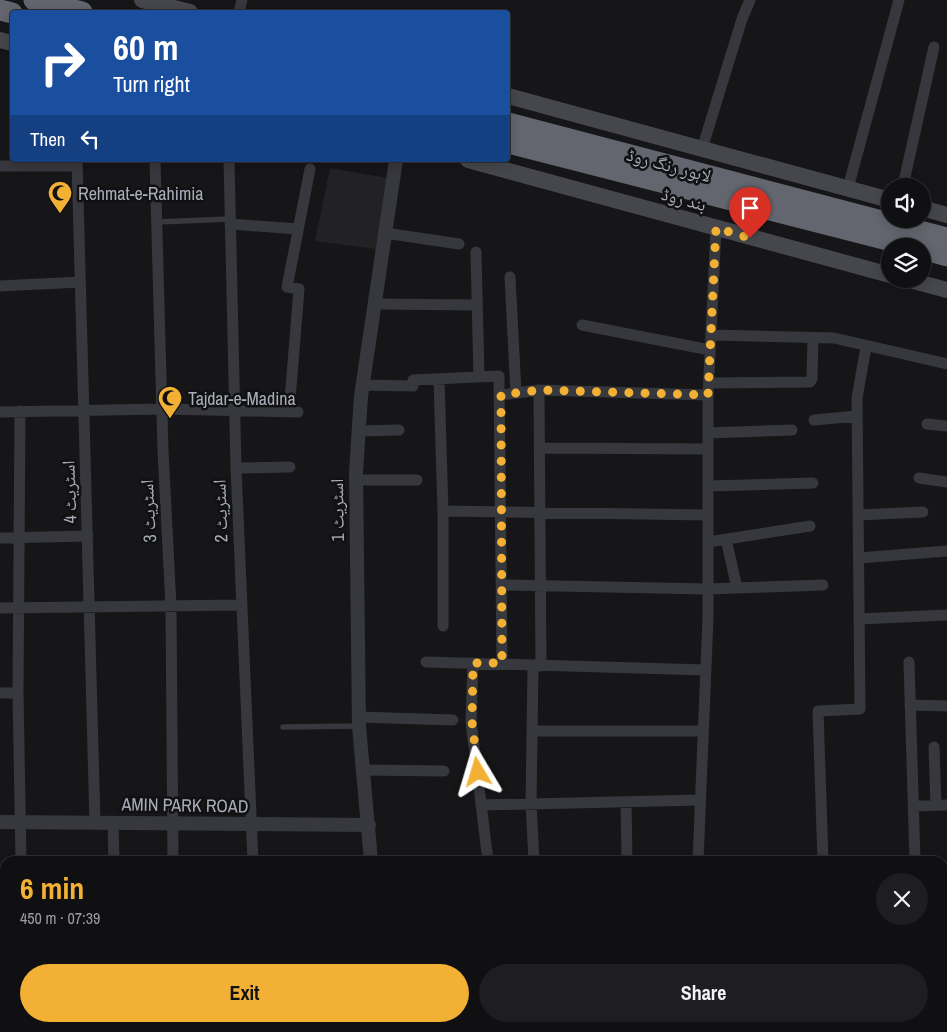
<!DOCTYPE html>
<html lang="en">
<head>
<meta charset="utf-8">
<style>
  :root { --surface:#101012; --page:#1e1e20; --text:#f1f3f6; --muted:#9c9d9f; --line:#303032; --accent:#f2b134 }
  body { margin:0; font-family:"Archivo Narrow","Noto Naskh Arabic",sans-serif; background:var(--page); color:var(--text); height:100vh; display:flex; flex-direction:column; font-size:19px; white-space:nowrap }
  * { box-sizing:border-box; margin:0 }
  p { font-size:16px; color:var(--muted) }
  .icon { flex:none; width:28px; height:28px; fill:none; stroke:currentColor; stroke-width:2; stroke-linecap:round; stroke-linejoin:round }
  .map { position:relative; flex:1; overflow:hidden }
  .sheet { position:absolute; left:0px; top:856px; width:948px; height:176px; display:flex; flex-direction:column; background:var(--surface); border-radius:15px 15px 0 0; box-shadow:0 2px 12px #0003,0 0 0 1px var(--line) }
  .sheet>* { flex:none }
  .guide { position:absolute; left:10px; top:10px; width:500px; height:152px; border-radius:5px; box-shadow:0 2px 12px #0003,0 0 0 1px var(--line); background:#1a4fa0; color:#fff; overflow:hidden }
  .buttons { position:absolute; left:881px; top:178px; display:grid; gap:10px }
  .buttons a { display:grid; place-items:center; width:50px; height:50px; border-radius:50%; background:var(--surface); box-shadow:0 2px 12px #0003,0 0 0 1px var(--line); font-size:25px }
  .pin { position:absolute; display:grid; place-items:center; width:42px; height:42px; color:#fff; margin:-51px -21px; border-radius:50% 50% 50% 0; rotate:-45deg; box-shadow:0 0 5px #0007 }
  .pin .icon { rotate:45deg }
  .me { position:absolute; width:55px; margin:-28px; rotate:353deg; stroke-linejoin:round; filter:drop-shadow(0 0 4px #0008) }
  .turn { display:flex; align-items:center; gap:18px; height:105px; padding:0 20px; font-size:22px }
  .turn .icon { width:65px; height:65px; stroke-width:2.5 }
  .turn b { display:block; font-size:35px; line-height:42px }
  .then { display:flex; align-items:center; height:48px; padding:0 20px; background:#0003; gap:10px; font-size:19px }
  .round { display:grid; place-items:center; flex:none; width:52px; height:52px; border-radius:26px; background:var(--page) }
  .summary { display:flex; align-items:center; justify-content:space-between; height:85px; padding:0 20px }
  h1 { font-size:30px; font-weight:700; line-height:38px; color:var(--accent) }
  .button { display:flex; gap:10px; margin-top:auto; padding:10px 20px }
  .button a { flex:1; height:58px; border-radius:30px; background:var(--accent); color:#111; font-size:20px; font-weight:700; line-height:58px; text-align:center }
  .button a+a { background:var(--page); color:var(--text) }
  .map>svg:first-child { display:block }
  .built { fill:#222225 }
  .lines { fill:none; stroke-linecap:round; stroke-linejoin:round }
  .service { stroke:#37383d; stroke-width:5.5 }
  .minor { stroke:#37383d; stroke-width:11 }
  .tertiary { stroke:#37383d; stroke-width:14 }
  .secondary { stroke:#45474d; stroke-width:16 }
  .motorway { stroke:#63666e; stroke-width:21 }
  .route { stroke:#f2b134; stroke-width:9; stroke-dasharray:0 16.2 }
  .labels { text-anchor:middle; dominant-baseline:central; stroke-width:5; stroke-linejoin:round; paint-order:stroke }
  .street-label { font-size:18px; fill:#a8adb8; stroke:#111113 }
  .poi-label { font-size:18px; fill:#a8adb8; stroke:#111113; text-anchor:start }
</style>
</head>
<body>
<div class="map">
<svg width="947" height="1032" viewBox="0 0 947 1032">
  <rect width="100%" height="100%" fill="#161618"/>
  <!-- built -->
  <path class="built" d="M330,168L393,179L383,250L315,241Z"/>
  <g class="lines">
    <!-- service -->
    <path class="service" d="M157,222L230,219
      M283,727L359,726"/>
    <!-- minor -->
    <path class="minor" d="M239,12L242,0
      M702,149L742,19L750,0
      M77,160L95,823
      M155,160L163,451L171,606L173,861
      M229,160L236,468L253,861
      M0,166H77
      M903,186L934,47
      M848,188L899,0
      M230,224L298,229
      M385,233L459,244
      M476,252L479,377
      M510,277L516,393
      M0,286L80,282
      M375,304L477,305
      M582,325L710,350
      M711,335L834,338L947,364
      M439,379L443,511V626
      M709,383L810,382L812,379L813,338
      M362,385L413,386V380L499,376L502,663
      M539,390L541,666
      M501,395L539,390L708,395
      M20,411L18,693L21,861
      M0,412L162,409L298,412
      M289,412L299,289L287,287L310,169
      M814,420L857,416
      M927,424L947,426
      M358,431L399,430
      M708,433L792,430
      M539,448L708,449
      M236,468L290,467
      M919,478L947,482
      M356,480H417
      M708,486L813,483
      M443,511L708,515
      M858,515L923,512
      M0,538L88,536
      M726,539L737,588
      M708,542L810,526
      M859,558L947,551
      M502,585L708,589L823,585
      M0,608L241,605
      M859,619L947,615
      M426,662L706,670
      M909,662L915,861
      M473,663L471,722L488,861
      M533,666L531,804L534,861
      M0,693H18
      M910,705L947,706
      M359,717L453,720
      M533,731H703
      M934,747L936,805
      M362,770L444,771
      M626,802L627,861
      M481,805L700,800
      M914,806L947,805
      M113,823L114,861
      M698,861L708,618V395L716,229
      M823,861L818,711L860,709L857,398L866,347
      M942,890L947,889
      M0,910H5
      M942,987L947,986
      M29,1028V1032
      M120,1028V1032
      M505,1028V1032
      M834,1028L835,1032"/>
    <!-- tertiary -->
    <path class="tertiary" d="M0,822L369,825
      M371,861L359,726L356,472L361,396L396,160
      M382,1028V1032"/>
    <!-- secondary -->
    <path class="secondary" d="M142,0L190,12
      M0,40L12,43
      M508,96L890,200
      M468,160L890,275
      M922,208L947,215
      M906,279L947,290"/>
    <!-- motorway -->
    <path class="motorway" d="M34,0L82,12
      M0,10L12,13
      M508,123L947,238
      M508,143L911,246
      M922,249L947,256"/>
  </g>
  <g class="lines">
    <!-- route -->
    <path class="route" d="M478,772L472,722L473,663H502L501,395L539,390L708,395L716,228L750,238"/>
  </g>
  <!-- icons -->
  <defs>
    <symbol id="mosque-pin" viewBox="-11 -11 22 30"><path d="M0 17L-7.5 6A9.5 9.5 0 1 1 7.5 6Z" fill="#f2b134" stroke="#111113"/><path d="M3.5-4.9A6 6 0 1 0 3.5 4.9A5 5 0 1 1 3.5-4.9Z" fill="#111"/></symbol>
  </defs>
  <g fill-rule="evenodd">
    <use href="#mosque-pin" x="46" y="179" width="28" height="38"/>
    <use href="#mosque-pin" x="156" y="384" width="28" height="38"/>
  </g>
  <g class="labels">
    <!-- street labels -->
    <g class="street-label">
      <text transform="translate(669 165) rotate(15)">لاہور رنگ روڈ</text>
      <text transform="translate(684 199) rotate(15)">بند روڈ</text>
      <text transform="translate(69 492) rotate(-92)">اسٹریٹ 4</text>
      <text transform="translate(337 510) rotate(-91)">اسٹریٹ 1</text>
      <text transform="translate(148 511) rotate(-93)">اسٹریٹ 3</text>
      <text transform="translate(220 511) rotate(-92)">اسٹریٹ 2</text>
      <text transform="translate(185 805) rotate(1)">AMIN PARK ROAD</text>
    </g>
    <!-- poi labels -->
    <g class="poi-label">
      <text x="78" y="193">Rehmat-e-Rahimia</text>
      <text x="188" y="398">Tajdar-e-Madina</text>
    </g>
  </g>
</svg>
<div class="buttons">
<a><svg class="icon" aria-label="sound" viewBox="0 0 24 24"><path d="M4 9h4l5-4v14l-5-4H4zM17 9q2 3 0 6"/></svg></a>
<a><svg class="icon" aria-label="layers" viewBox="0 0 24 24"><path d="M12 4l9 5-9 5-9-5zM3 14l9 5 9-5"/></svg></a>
</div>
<div class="pin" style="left:750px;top:238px;background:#d93025"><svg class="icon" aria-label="arrive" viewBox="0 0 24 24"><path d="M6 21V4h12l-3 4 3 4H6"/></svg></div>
<svg class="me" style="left:478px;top:772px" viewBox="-20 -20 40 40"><path d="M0-17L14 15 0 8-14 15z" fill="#f2b134" stroke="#fff" stroke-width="4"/></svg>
<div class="guide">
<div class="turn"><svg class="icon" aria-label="right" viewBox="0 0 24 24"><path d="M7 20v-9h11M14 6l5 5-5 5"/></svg><div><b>60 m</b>Turn right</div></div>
<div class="then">Then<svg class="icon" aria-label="left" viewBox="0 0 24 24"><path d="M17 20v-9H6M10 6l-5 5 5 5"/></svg></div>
</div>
<section class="sheet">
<div class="summary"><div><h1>6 min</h1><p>450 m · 07:39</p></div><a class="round"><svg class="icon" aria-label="close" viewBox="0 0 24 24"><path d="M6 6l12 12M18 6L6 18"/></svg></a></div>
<div class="button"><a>Exit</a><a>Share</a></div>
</section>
</div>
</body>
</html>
